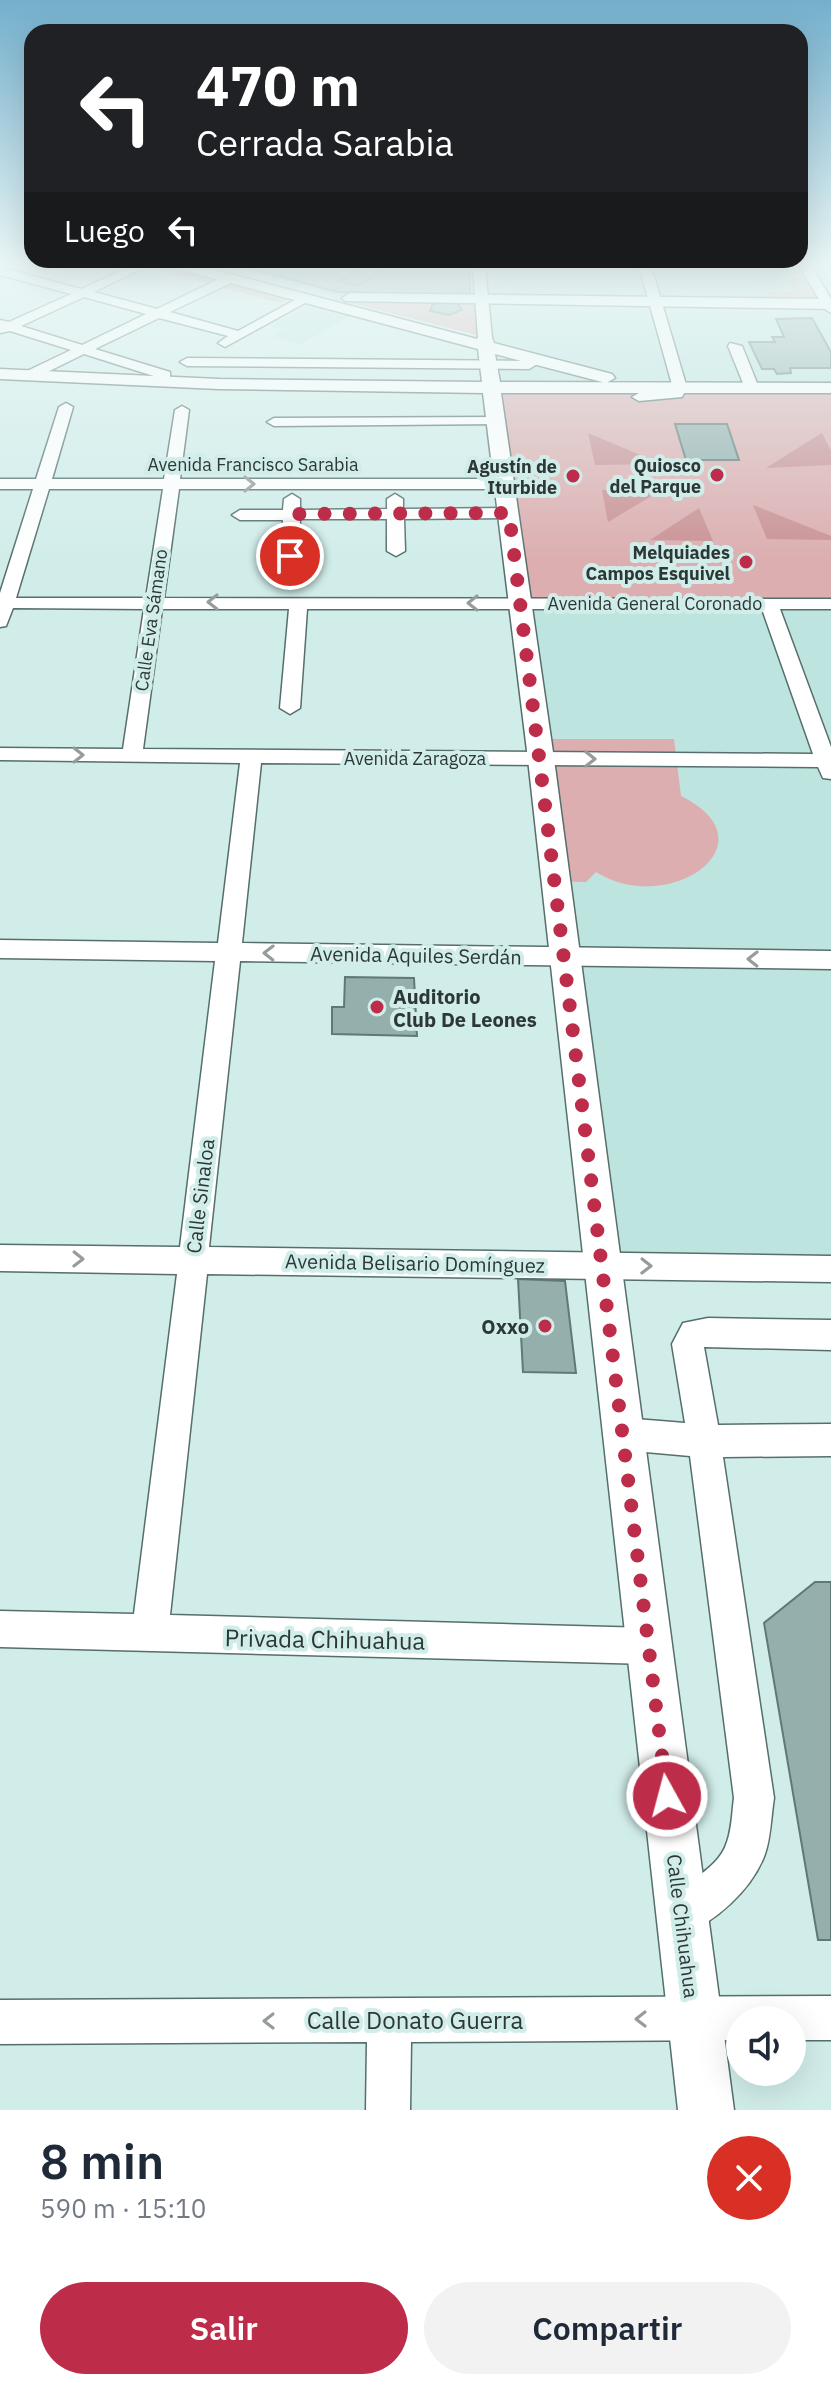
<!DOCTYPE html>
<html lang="es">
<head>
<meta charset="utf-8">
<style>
  :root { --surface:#fff; --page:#f2f2f3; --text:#1f2937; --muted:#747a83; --accent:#bd2c49 }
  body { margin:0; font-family:"IBM Plex Sans",sans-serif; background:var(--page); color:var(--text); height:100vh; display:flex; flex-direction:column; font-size:30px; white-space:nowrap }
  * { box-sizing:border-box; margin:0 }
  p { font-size:26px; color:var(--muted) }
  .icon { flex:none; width:44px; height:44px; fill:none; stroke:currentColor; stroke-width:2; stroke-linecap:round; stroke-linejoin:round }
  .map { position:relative; height:2110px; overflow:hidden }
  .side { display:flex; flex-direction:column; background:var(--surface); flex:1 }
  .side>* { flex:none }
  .banner { position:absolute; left:24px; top:24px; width:784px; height:244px; border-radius:24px; box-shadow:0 8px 32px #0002; background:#202124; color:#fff; overflow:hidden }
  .controls { position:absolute; left:726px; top:2006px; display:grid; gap:16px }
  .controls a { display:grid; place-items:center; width:80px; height:80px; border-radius:50%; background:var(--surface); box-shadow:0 8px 32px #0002; font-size:40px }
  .pin { position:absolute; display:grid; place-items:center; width:68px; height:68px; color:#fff; margin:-34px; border:4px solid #fff; border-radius:50%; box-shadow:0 2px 8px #0007 }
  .me { position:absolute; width:88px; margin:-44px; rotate:353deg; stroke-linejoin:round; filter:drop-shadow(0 0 6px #0008) }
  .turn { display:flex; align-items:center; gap:28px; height:168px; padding:0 40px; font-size:36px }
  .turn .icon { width:104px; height:104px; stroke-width:2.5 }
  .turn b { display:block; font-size:56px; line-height:68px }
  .then { display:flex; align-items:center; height:76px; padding:0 40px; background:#0003; gap:16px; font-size:30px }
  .round { display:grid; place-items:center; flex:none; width:84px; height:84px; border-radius:42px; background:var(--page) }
  .summary { display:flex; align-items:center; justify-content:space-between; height:136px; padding:0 40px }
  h1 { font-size:48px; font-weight:600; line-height:60px }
  .action { display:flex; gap:16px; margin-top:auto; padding:16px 40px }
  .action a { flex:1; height:92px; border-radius:48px; background:var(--accent); color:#fff; font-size:32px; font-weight:600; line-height:92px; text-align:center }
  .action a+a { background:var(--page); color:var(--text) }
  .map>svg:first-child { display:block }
  .built { fill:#bee4df }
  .green { fill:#dcaeb0 }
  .forest { fill:#ca9194 }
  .building { fill:#94afac; stroke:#607977; stroke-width:2 }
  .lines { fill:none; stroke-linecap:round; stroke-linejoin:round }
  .minor-casing { stroke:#566e6c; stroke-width:3 }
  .major-casing { stroke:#566e6c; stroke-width:3 }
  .minor { fill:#fff; fill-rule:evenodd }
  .major { fill:#fff; fill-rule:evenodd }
  .oneway { stroke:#969c9a }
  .route { stroke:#bd2c49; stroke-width:14; stroke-dasharray:0 25.2 }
  .poi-dot { fill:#bd2c49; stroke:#d1edea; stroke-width:3 }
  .labels { text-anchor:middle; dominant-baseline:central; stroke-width:8; stroke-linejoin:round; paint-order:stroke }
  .far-street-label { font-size:18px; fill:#2d3836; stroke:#d1edea }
  .far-poi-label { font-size:18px; font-weight:bold; fill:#2d3836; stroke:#d1edea; text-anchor:end }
  .street-label { font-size:20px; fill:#2d3836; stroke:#d1edea }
  .poi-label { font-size:20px; font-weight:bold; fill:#2d3836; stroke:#d1edea; text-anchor:start }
  .near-street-label { font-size:24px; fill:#2d3836; stroke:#d1edea }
</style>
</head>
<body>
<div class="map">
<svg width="831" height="2110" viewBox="0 0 831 2110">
  <rect width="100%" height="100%" fill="#d1edea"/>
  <!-- built -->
  <path class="built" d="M223,266H831V1278L617,1275L484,334Z
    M309,304L352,315L301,344L273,336L283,329L271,326Z"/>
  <!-- green -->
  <path class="green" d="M141,266H180L295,296L280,303Z
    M789,278H812L826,304L771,303L766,292H795Z
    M332,298L481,300L484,337Z
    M492,386C606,390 720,399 831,388V601H516Z
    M526,739H674L681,796C776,843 669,918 596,872L586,882L543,881Z"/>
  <!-- forest -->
  <path class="forest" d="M588,433L662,464L595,465Z
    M822,433L831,451V465L766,468Z
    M665,488L608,522L602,490Z
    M753,505L831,536V540L767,539Z
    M699,508L713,541L650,540Z"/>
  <!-- building -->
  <path class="building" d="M240,266H469L470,295L338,292Z
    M366,266L384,269L358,286L340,281Z
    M449,302L458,304L462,310L449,315L430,311L433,304Z
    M812,318L831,352V368H790L791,373L777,374L774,369H762L749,342H775L772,337H784L776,319Z
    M675,424H727L739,460H686Z
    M345,977L414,978L417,1036L332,1034V1007H344Z
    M518,1279L565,1281L576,1373L523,1372Z
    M815,1582H831V1940H818L764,1623Z"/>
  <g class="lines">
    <defs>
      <path id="minor" d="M132,266H147L94,292L157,309L227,275H235V281L170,312L238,331L302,296L312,299L225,347L218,343L228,336L159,318L95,349L170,372V378H160L84,354L33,379H23V373L71,350L10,331L0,333V320L9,322L71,294L0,275V267L81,289ZM84,297L146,314L82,345L21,326Z
        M473,266H485L492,338L485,342L478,338Z
        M639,266H651L687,388L682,397L639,401L632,397L639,393L673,388Z
        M799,266H811L831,299V313L825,309Z
        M730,343L742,346L759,388L757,391H747L745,388L728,346Z
        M537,356L544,360L529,369L187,366L180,362L187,358L526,361Z
        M66,403L73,407L52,479H164L175,410L182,406L189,410L180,479H505L513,484L505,489H179L164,598L831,599V609H780L831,747V779L823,778L818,767L261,763L242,943L831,951V969L240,961L209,1247L831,1256V1282L207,1274L170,1615L649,1628L662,1633L667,1646L662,1659L649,1664L0,1647V1611L134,1614L177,1274L0,1271V1245L180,1247L215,961L0,958V940L218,943L240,763L0,760V748L123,749L144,609L13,608L6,626L0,627V593L33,489H0V479H36L59,407ZM49,489H163L146,598H16ZM162,609H289L280,708L290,714L300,708L307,609H762L813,754L143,749Z
        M496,417L503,421L501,424L274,426L267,422L274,418Z
        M292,494L300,499V510L387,509V499L395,494L403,499V509L509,508L517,513L509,518L404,519L405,551L396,556L387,551V519H300L299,556L290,561L281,556L283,520H240L232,515L240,510H283L284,499Z
        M708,1318L831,1320V1350L704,1347L718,1425L831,1424V1456L723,1457L774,1798C771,1816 771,1837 765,1854C752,1890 715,1922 681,1936L666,1930L660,1915C673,1883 717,1875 727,1842C732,1828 732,1812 734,1798L690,1456L623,1450L611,1445L607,1434L611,1423L623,1418L685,1423L672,1344L683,1323Z
        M831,1996V2040H792V2020H740V2040L411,2042L410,2110H366L367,2042L0,2044V2000Z"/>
      <path id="major" d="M176,266H200L477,339L479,335H491L494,343L612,374L615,378L606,383L495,354L500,382L831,383V393H501L554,759L734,2110H678L528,759L483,393L219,389L0,379V369L219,379L482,382L478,349L178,269Z
        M350,293L831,299V309L345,301L342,298Z"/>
    </defs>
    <!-- minor casing -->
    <use href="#minor" class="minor-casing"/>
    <!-- major casing -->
    <use href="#major" class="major-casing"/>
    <!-- minor -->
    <use href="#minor" class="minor"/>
    <!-- major -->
    <use href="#major" class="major"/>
  </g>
  <!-- one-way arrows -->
  <defs><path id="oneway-chevron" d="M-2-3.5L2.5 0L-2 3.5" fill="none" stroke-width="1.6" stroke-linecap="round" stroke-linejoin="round" transform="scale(2)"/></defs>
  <g class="oneway">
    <use href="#oneway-chevron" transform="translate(249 484)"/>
    <use href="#oneway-chevron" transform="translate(213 602) rotate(180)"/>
    <use href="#oneway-chevron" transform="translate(473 603) rotate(-180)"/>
    <use href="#oneway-chevron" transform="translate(78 755)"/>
    <use href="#oneway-chevron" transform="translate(590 759)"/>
    <use href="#oneway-chevron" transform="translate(269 953) rotate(-179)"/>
    <use href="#oneway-chevron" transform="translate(753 959) rotate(-179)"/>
    <use href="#oneway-chevron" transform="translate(78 1259) rotate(1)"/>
    <use href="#oneway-chevron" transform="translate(646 1266) rotate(1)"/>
    <use href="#oneway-chevron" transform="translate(641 2019) rotate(180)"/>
    <use href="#oneway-chevron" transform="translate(269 2021) rotate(180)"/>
  </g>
  <!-- sky -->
  <linearGradient id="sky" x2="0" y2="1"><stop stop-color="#73afcc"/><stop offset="0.47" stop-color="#eaf7f6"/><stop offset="1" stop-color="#eaf7f6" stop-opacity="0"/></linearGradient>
  <rect width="831" height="561" fill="url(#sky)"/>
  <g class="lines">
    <!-- route -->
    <path class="route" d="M290,556L291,514L509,513L667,1796"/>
  </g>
  <!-- markers -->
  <g class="poi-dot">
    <circle cx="717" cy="475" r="8"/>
    <circle cx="573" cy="476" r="8"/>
    <circle cx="746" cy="562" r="8"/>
    <circle cx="377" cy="1007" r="8"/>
    <circle cx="545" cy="1326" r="8"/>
  </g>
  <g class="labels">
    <!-- far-street labels -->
    <g class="far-street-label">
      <text x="253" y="464">Avenida Francisco Sarabia</text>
      <text x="655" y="603">Avenida General Coronado</text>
      <text transform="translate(151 620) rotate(-82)">Calle Eva Sámano</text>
      <text x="415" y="758">Avenida Zaragoza</text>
    </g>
    <!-- far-poi labels -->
    <g class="far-poi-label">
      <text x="701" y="465">Quiosco<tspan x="701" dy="21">del Parque</tspan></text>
      <text x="557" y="466">Agustín de<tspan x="557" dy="21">Iturbide</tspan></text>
      <text x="730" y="552">Melquiades<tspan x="730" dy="21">Campos Esquivel</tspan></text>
    </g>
    <!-- street labels -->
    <g class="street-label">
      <text transform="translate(416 955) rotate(1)">Avenida Aquiles Serdán</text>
      <text transform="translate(200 1196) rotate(-83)">Calle Sinaloa</text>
      <text transform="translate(415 1263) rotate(1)">Avenida Belisario Domínguez</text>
      <text transform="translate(683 1926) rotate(83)">Calle Chihuahua</text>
    </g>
    <!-- poi labels -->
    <g class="poi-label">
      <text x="393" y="996">Auditorio<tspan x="393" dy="23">Club De Leones</tspan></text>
      <text x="529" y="1326" text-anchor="end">Oxxo</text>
    </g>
    <!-- near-street labels -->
    <g class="near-street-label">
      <text transform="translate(325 1639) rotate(1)">Privada Chihuahua</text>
      <text x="415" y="2020">Calle Donato Guerra</text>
    </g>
  </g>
</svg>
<div class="controls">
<a><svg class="icon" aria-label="sound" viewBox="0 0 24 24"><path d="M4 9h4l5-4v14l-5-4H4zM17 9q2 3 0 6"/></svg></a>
</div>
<div class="pin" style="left:290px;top:556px;background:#d93025"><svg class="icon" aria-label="arrive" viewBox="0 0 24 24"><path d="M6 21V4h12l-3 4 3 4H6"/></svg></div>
<svg class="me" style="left:667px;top:1796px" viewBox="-20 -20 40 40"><circle r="17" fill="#bd2c49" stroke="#fff" stroke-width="3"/><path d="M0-11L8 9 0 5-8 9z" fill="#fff"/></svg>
<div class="banner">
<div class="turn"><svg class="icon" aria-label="left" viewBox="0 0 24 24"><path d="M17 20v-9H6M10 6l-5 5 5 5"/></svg><div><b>470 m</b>Cerrada Sarabia</div></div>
<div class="then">Luego<svg class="icon" aria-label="left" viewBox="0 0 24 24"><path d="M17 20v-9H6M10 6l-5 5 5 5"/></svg></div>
</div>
</div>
<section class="side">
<div class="summary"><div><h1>8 min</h1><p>590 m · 15:10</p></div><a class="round" style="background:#d93025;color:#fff"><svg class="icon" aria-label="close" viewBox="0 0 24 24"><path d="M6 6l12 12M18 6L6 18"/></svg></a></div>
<div class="action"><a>Salir</a><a>Compartir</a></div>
</section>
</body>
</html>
